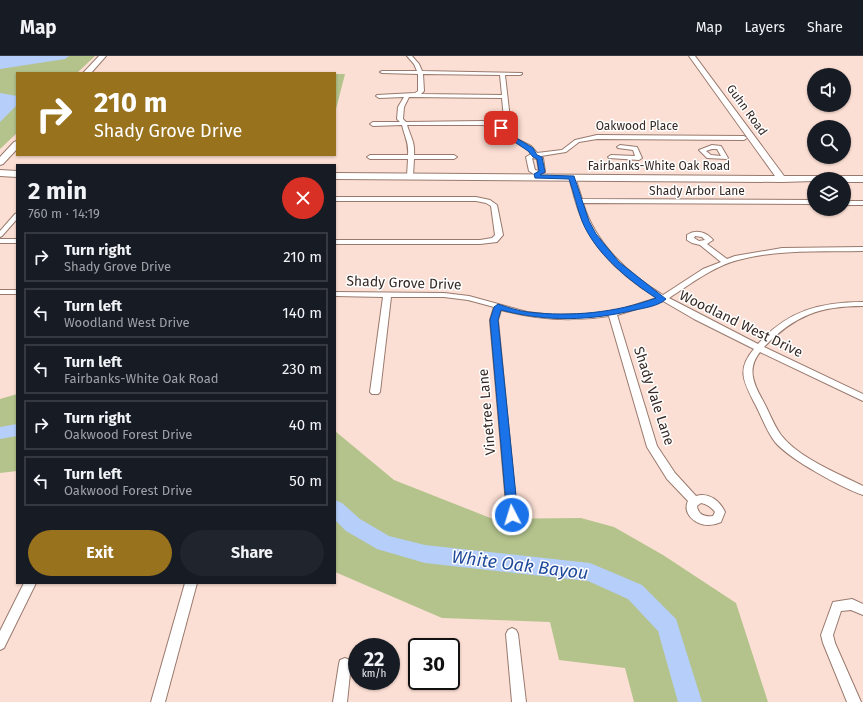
<!DOCTYPE html>
<html lang="en">
<head>
<meta charset="utf-8">
<style>
  :root { --surface:#171b24; --page:#20242c; --text:#f1f3f6; --muted:#9ea1a6; --line:#363941; --accent:#98721d }
  body { margin:0; font-family:"Fira Sans",sans-serif; background:var(--page); color:var(--text); height:100vh; display:flex; flex-direction:column; font-size:15px; white-space:nowrap }
  * { box-sizing:border-box; margin:0 }
  p { font-size:13px; color:var(--muted) }
  .icon { flex:none; width:22px; height:22px; fill:none; stroke:currentColor; stroke-width:2; stroke-linecap:round; stroke-linejoin:round }
  .map { position:relative; flex:1; overflow:hidden }
  .panel { position:absolute; left:16px; top:108px; width:320px; height:420px; display:flex; flex-direction:column; background:var(--surface); border-radius:0px; box-shadow:0 1px 3px #0004 }
  .panel>* { flex:none }
  .hud { position:absolute; left:16px; top:16px; width:320px; height:84px; border-radius:0px; box-shadow:0 1px 3px #0004; background:#98721d; color:#fff; overflow:hidden }
  .buttons { position:absolute; left:807px; top:12px; display:grid; gap:8px }
  .buttons a { display:grid; place-items:center; width:44px; height:44px; border-radius:50%; background:var(--surface); box-shadow:0 1px 3px #0004; font-size:20px }
  .speed { position:absolute; left:348px; top:582px; display:flex; gap:8px; font-size:20px; font-weight:700; text-align:center }
  .speed>* { display:grid; place-content:center; width:52px; height:52px; border-radius:50%; background:var(--surface); box-shadow:0 1px 3px #0004; line-height:1 }
  .speed small { font-size:10px; font-weight:400 }
  .speed .limit { border:2px solid #111; border-radius:6px; background:#fff; color:#111 }
  .pin { position:absolute; display:grid; place-items:center; width:34px; height:34px; color:#fff; margin:-17px; border-radius:8px; box-shadow:0 2px 6px #0006 }
  .me { position:absolute; width:44px; margin:-22px; rotate:355deg; stroke-linejoin:round; filter:drop-shadow(0 0 3px #0008) }
  .turn { display:flex; align-items:center; gap:14px; height:84px; padding:0 12px; font-size:18px }
  .turn .icon { width:52px; height:52px; stroke-width:2.5 }
  .turn b { display:block; font-size:28px; line-height:34px }
  .round { display:grid; place-items:center; flex:none; width:42px; height:42px; border-radius:21px; background:var(--page) }
  .overview { display:flex; align-items:center; justify-content:space-between; height:68px; padding:0 12px }
  h1 { font-size:24px; font-weight:700; line-height:30px }
  .action { display:flex; gap:8px; margin-top:auto; padding:8px 12px }
  .action a { flex:1; height:46px; border-radius:24px; background:var(--accent); color:#fff; font-size:16px; font-weight:700; line-height:46px; text-align:center }
  .action a+a { background:var(--page); color:var(--text) }
  ul { padding:0; list-style:none }
  li { display:flex; align-items:center; gap:12px; height:50px; margin:0 8px 6px; padding:0 4px; border:2px solid var(--line); border-radius:0px }
  li div { flex:1 }
  li b { display:block; font-size:15px }
  li em { font-style:normal }
  header { display:flex; align-items:center; gap:24px; box-sizing:border-box; height:56px; padding:0 20px; background:var(--surface); border-bottom:1px solid var(--line) }
  header strong { font-size:19px }
  nav { display:flex; gap:22px; margin-inline-start:auto; font-size:14px }
  .map>svg:first-child { display:block }
  .green { fill:#b4c38c }
  .water { fill:#b5cefa }
  .lines { fill:none; stroke-linecap:round; stroke-linejoin:round }
  .river { fill:#b5cefa; fill-rule:evenodd }
  .street-casing { stroke:#99796d; stroke-width:2 }
  .secondary-casing { stroke:#99796d; stroke-width:2 }
  .street { fill:#fff; fill-rule:evenodd }
  .secondary { fill:#fff; fill-rule:evenodd }
  .route { fill:#1a73e8; stroke:#114b97 }
  .labels { text-anchor:middle; dominant-baseline:central; stroke-width:3; stroke-linejoin:round; paint-order:stroke }
  .far-street-label { font-size:12px; fill:#362924; stroke:#fff }
  .street-label { font-size:14px; fill:#362924; stroke:#fff }
  .near-water-label { font-size:18px; font-style:italic; fill:#1f499b; stroke:#fff }
</style>
</head>
<body>
<header>
<strong>Map</strong>
<nav><a>Map</a><a>Layers</a><a>Share</a></nav>
</header>
<div class="map">
<svg width="863" height="646" viewBox="0 0 863 646">
  <rect width="100%" height="100%" fill="#fcdfd4"/>
  <!-- green -->
  <path class="green" d="M0,0H95L77,17H17V77L0,93Z
    M335,18H345L336,53H335Z
    M17,338V415L0,417V343Z
    M335,375L394,424L493,463L581,462L614,471L663,499L736,547L768,646H634L625,612L559,604L550,566L442,562L335,516Z"/>
  <!-- water -->
  <path class="water" d="M0,0H69L65,3L0,13Z
    M0,37L17,40V49L0,66Z"/>
  <g class="lines">
    <!-- river -->
    <path class="river" d="M17,368V380L0,383V371Z
      M335,444L342,447L360,463L389,480L425,489L590,507L642,529L676,563L702,646H678L658,575L628,543L588,525L425,507L377,493L346,475L335,464Z"/>
    <defs>
      <path id="street" d="M407,0H412L419,8L422,15L522,17V18L520,19H505L510,63L505,68L499,70L515,82L531,90L537,97L562,94L575,84L597,79L744,80L747,82L744,84L597,83L579,86L566,96L541,100L543,102L545,116L537,120L529,115L526,101L531,98L529,94L511,84L497,73L483,69H407C411,82 415,86 414,99H454L457,101L454,103H414L413,120L410,122L407,120L408,103H370L367,101L370,99H408C409,86 405,82 402,69L373,70L370,68L373,66H400L397,63L398,51L404,41L379,42L376,40L377,39L415,37L418,35V18L382,17L380,16L382,15H417L414,8ZM423,18L500,19L502,39L421,38L424,35ZM409,41L502,42L504,63C498,69 491,67 483,65L406,66L403,63L404,51ZM532,102L537,103L539,115L535,114Z
        M620,89L637,91L642,102L639,104L609,102L608,101L611,99L635,100L633,94L618,92L617,91Z
        M712,89L721,90L728,102L727,103L707,102L699,94ZM712,93H717L721,100L711,99L706,95Z
        M572,119L575,121L582,143L814,144V148L583,147C595,187 628,218 663,239L703,213L721,206L700,189L692,187L687,184V179C696,173 706,176 713,184L707,188L727,203L735,200L782,192L863,191V195C821,196 779,193 738,204C714,210 689,229 669,242L758,288C787,255 820,246 863,246V250C820,250 795,259 764,291L863,338V345L760,296C747,312 753,327 762,343C769,355 773,368 781,379C799,402 837,417 863,430V439C842,432 789,403 775,386C766,374 762,361 755,348C744,326 736,314 754,293L694,263L663,245L617,259L657,390L675,417L696,440C709,436 720,445 725,456L721,466C717,468 712,469 708,469C696,469 682,458 688,445L667,423L647,391L609,260C572,266 537,264 501,254L498,264L517,459L516,462L512,463L508,462L507,459L490,264L494,251L468,244L444,241H391L380,336L378,338H372L370,336L383,241L335,240V236L444,237L469,240L527,256L552,259L594,258L622,253L657,242C628,224 597,198 583,165C576,151 573,136 569,121ZM695,180L702,181L705,184L699,185L694,182ZM701,447C707,448 711,451 715,456L713,460C705,461 698,459 697,450Z
        M335,141H476L490,144L497,149L503,179L497,186L480,188H335V184H480L492,182L495,179L491,150L486,147L476,145H335Z
        M844,145H863V149H844Z
        M17,157V163L2,180L0,181V175L15,158Z
        M0,183H17V187H0Z
        M0,234H17V238H0Z
        M24,527H36L4,592L0,594V575Z
        M185,527H197L165,646H151Z
        M852,543L863,548V559L851,554L841,555L833,579L835,587L861,646H847L823,587L821,579L833,546Z
        M512,572L516,574L518,578L526,646H512L506,578L508,574Z
        M345,602L350,604L351,608L347,646H333L339,608L340,604Z"/>
      <path id="secondary" d="M99,0H106L91,17H83Z
        M689,0H695L784,120H863V126H844V123H814V125L782,126L335,123V117L775,120Z
        M17,85V93L3,108L0,109V101L14,86Z
        M0,114L17,115V121L0,120Z"/>
    </defs>
    <!-- street casing -->
    <use href="#street" class="street-casing"/>
    <!-- secondary casing -->
    <use href="#secondary" class="secondary-casing"/>
    <!-- street -->
    <use href="#street" class="street"/>
    <!-- secondary -->
    <use href="#secondary" class="secondary"/>
  </g>
  <!-- route -->
  <path class="route" d="M499,70H503L513,80L533,92L537,99L542,101L545,116L540,119L574,120L589,165L596,178L619,206L666,243C659,250 644,252 635,254C589,265 547,266 501,254L498,264L518,459L516,462L512,464L509,462L507,459L490,264L494,251L498,248C507,251 518,255 528,256C571,261 615,257 656,242C628,224 595,197 582,165C577,152 574,137 569,123L535,122L534,118L539,115L537,103L533,101L528,95L509,82L499,73Z"/>
  <g class="labels">
    <!-- far-street labels -->
    <g class="far-street-label">
      <text transform="translate(747 54) rotate(54)">Guhn Road</text>
      <text x="637" y="70">Oakwood Place</text>
      <text x="659" y="110">Fairbanks-White Oak Road</text>
      <text x="697" y="135">Shady Arbor Lane</text>
    </g>
    <!-- street labels -->
    <g class="street-label">
      <text transform="translate(404 227) rotate(2)">Shady Grove Drive</text>
      <text transform="translate(741 268) rotate(26)">Woodland West Drive</text>
      <text transform="translate(654 340) rotate(72)">Shady Vale Lane</text>
      <text transform="translate(487 356) rotate(-95)">Vinetree Lane</text>
    </g>
    <!-- near-water labels -->
    <g class="near-water-label">
      <text transform="translate(520 509) rotate(7)">White Oak Bayou</text>
    </g>
  </g>
</svg>
<div class="buttons">
<a><svg class="icon" aria-label="sound" viewBox="0 0 24 24"><path d="M4 9h4l5-4v14l-5-4H4zM17 9q2 3 0 6"/></svg></a>
<a><svg class="icon" aria-label="search" viewBox="0 0 24 24"><circle cx="10" cy="10" r="6"/><path d="M15 15l6 6"/></svg></a>
<a><svg class="icon" aria-label="layers" viewBox="0 0 24 24"><path d="M12 4l9 5-9 5-9-5zM3 14l9 5 9-5"/></svg></a>
</div>
<div class="speed"><div>22<small>km/h</small></div><div class="limit">30</div></div>
<div class="pin" style="left:501px;top:72px;background:#d93025"><svg class="icon" aria-label="arrive" viewBox="0 0 24 24"><path d="M6 21V4h12l-3 4 3 4H6"/></svg></div>
<svg class="me" style="left:512px;top:459px" viewBox="-20 -20 40 40"><circle r="17" fill="#1a73e8" stroke="#fff" stroke-width="3"/><path d="M0-11L8 9 0 5-8 9z" fill="#fff"/></svg>
<div class="hud">
<div class="turn"><svg class="icon" aria-label="right" viewBox="0 0 24 24"><path d="M7 20v-9h11M14 6l5 5-5 5"/></svg><div><b>210 m</b>Shady Grove Drive</div></div>
</div>
<section class="panel">
<div class="overview"><div><h1>2 min</h1><p>760 m · 14:19</p></div><a class="round" style="background:#d93025;color:#fff"><svg class="icon" aria-label="close" viewBox="0 0 24 24"><path d="M6 6l12 12M18 6L6 18"/></svg></a></div>
<ul>
<li><svg class="icon" aria-label="right" viewBox="0 0 24 24"><path d="M7 20v-9h11M14 6l5 5-5 5"/></svg><div><b>Turn right</b><p>Shady Grove Drive</p></div><em>210 m</em></li>
<li><svg class="icon" aria-label="left" viewBox="0 0 24 24"><path d="M17 20v-9H6M10 6l-5 5 5 5"/></svg><div><b>Turn left</b><p>Woodland West Drive</p></div><em>140 m</em></li>
<li><svg class="icon" aria-label="left" viewBox="0 0 24 24"><path d="M17 20v-9H6M10 6l-5 5 5 5"/></svg><div><b>Turn left</b><p>Fairbanks-White Oak Road</p></div><em>230 m</em></li>
<li><svg class="icon" aria-label="right" viewBox="0 0 24 24"><path d="M7 20v-9h11M14 6l5 5-5 5"/></svg><div><b>Turn right</b><p>Oakwood Forest Drive</p></div><em>40 m</em></li>
<li><svg class="icon" aria-label="left" viewBox="0 0 24 24"><path d="M17 20v-9H6M10 6l-5 5 5 5"/></svg><div><b>Turn left</b><p>Oakwood Forest Drive</p></div><em>50 m</em></li>
</ul>
<div class="action"><a>Exit</a><a>Share</a></div>
</section>
</div>
</body>
</html>
